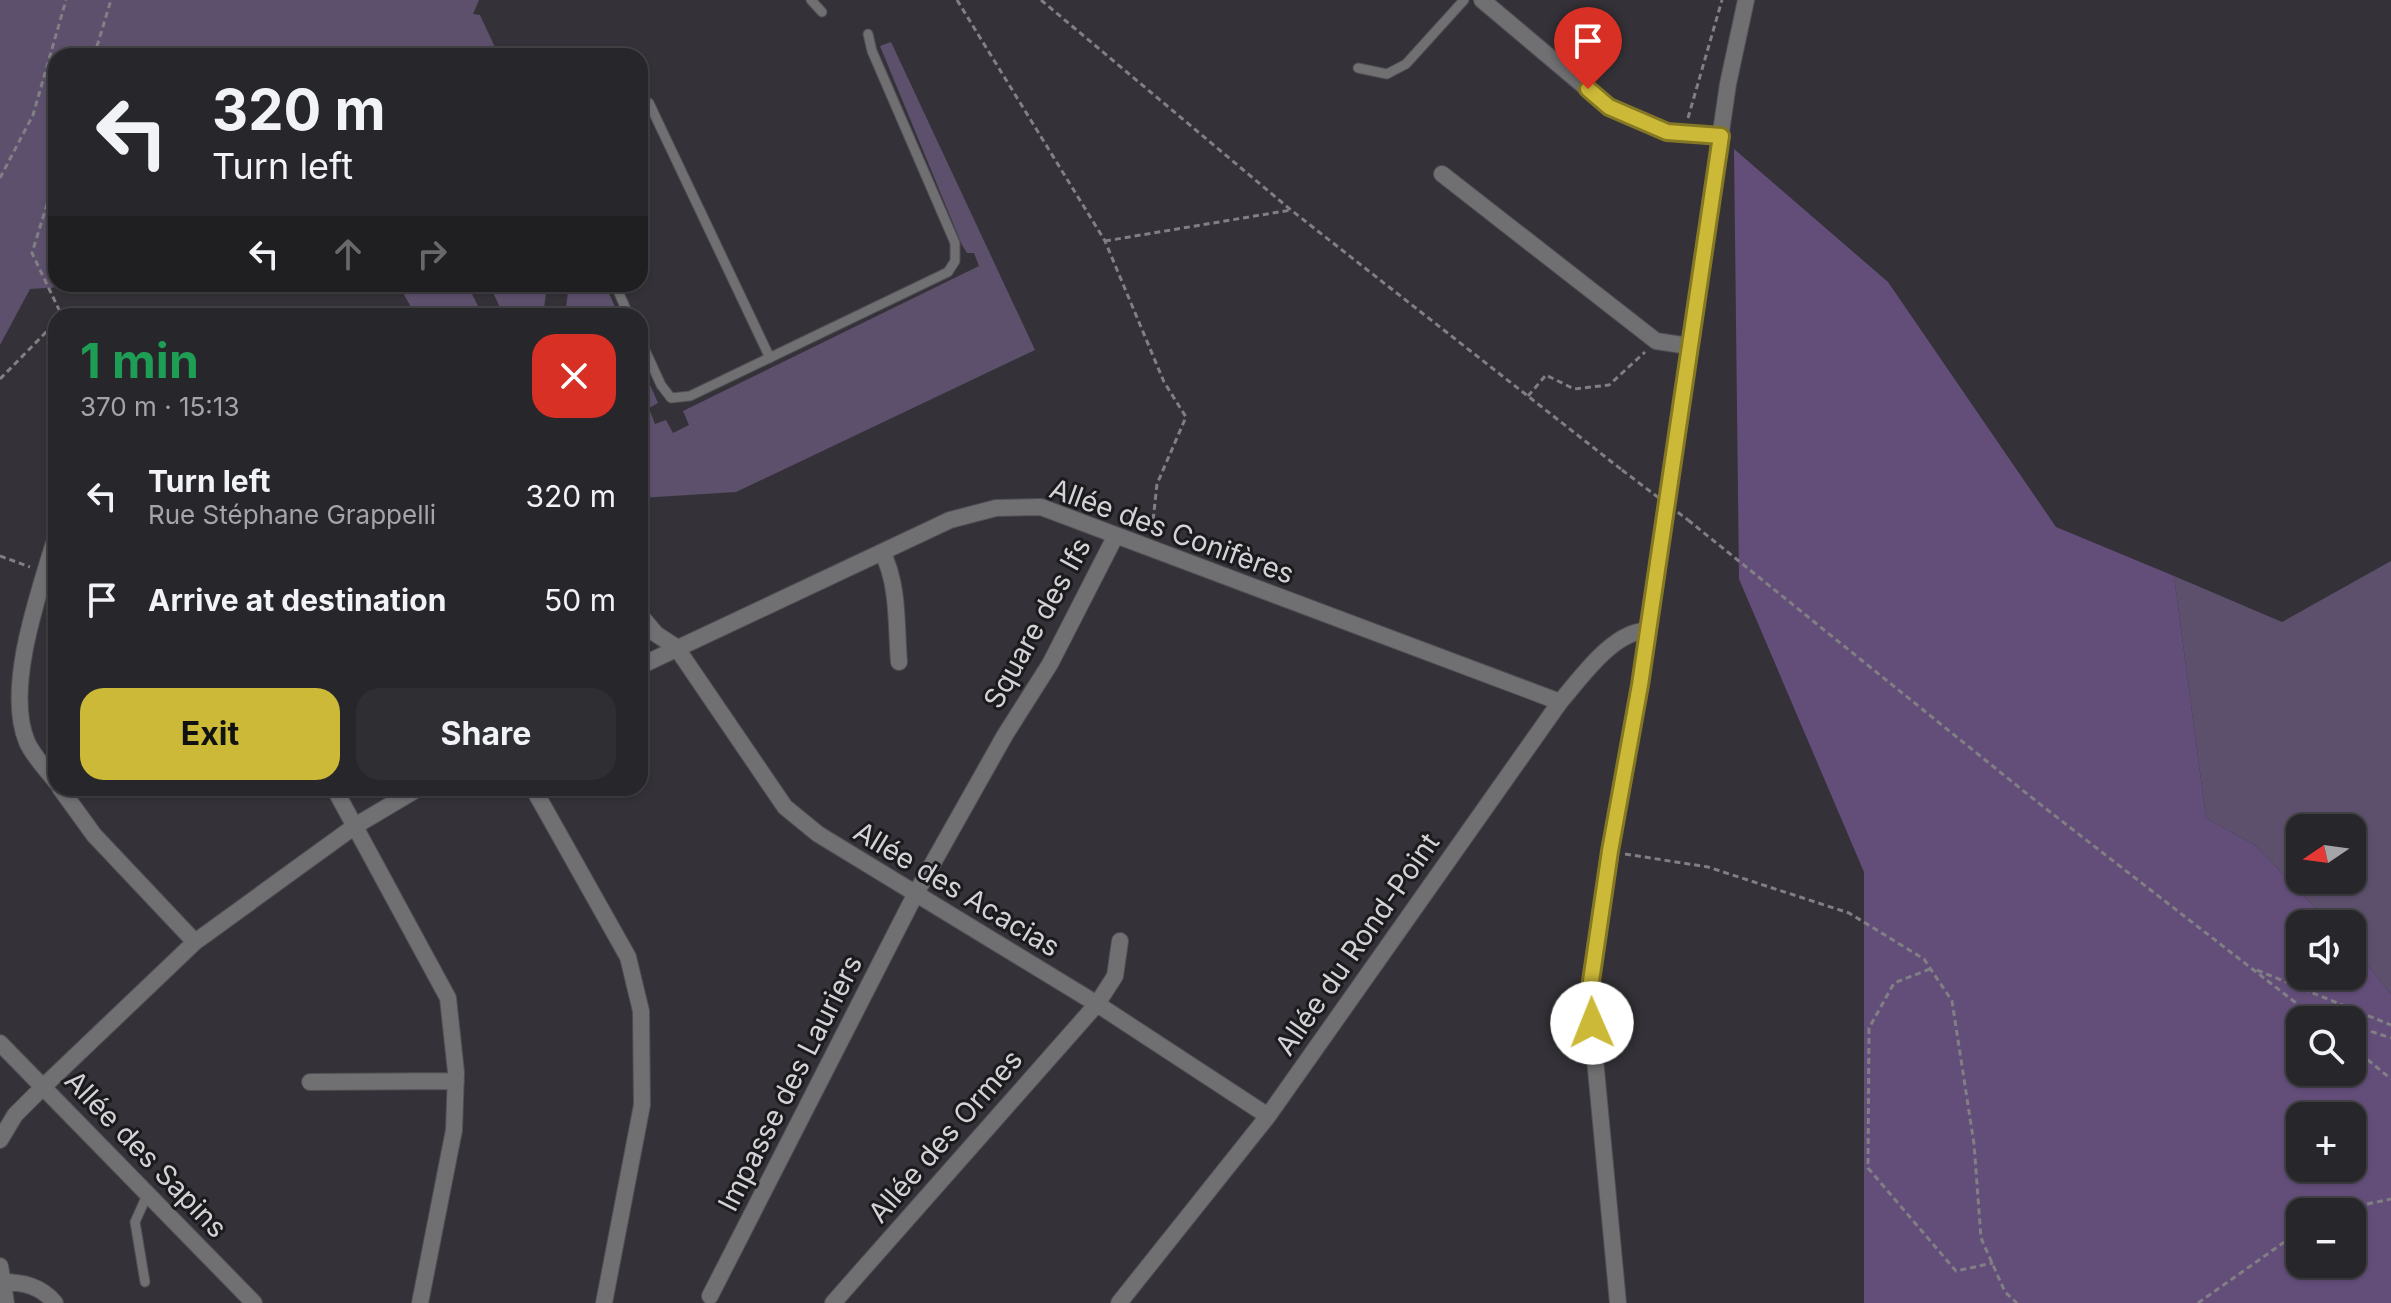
<!DOCTYPE html>
<html lang="en">
<head>
<meta charset="utf-8">
<style>
  :root { --surface:#27262a; --page:#2f2e32; --text:#f1f3f6; --muted:#a4a5a8; --line:#434347; --accent:#ccb938 }
  body { margin:0; font-family:Inter,sans-serif; background:var(--page); color:var(--text); height:100vh; display:flex; flex-direction:column; font-size:30px; white-space:nowrap }
  * { box-sizing:border-box; margin:0 }
  p { font-size:26px; color:var(--muted) }
  .icon { flex:none; width:44px; height:44px; fill:none; stroke:currentColor; stroke-width:2; stroke-linecap:round; stroke-linejoin:round }
  .map { position:relative; flex:1; overflow:hidden }
  .panel { position:absolute; left:48px; top:308px; width:600px; height:488px; display:flex; flex-direction:column; background:var(--surface); border-radius:24px; box-shadow:0 2px 6px #0004,0 0 0 2px var(--line) }
  .panel>* { flex:none }
  .banner { position:absolute; left:48px; top:48px; width:600px; height:244px; border-radius:24px; box-shadow:0 2px 6px #0004,0 0 0 2px var(--line); background:#27262a; color:var(--text); overflow:hidden }
  .needle { width:52px; rotate:257deg }
  .controls { position:absolute; left:2286px; top:814px; display:grid; gap:16px }
  .controls a { display:grid; place-items:center; width:80px; height:80px; border-radius:16px; background:var(--surface); box-shadow:0 2px 6px #0004,0 0 0 2px var(--line); font-size:40px }
  .pin { position:absolute; display:grid; place-items:center; width:68px; height:68px; color:#fff; margin:-82px -34px; border-radius:50% 50% 50% 0; rotate:-45deg; box-shadow:0 0 8px #0007 }
  .pin .icon { rotate:45deg }
  .me { position:absolute; width:88px; margin:-44px; rotate:359deg; stroke-linejoin:round; filter:drop-shadow(0 0 6px #0008) }
  .turn { display:flex; align-items:center; gap:28px; height:168px; padding:0 32px; font-size:36px }
  .turn .icon { width:104px; height:104px; stroke-width:2.5 }
  .turn b { display:block; font-size:56px; line-height:68px }
  .lanes { display:flex; align-items:center; height:76px; padding:0 32px; background:#0003; justify-content:center; gap:40px; direction:ltr }
  .lanes .off { opacity:.35 }
  .round { display:grid; place-items:center; flex:none; width:84px; height:84px; border-radius:24px; background:var(--page) }
  .summary { display:flex; align-items:center; justify-content:space-between; height:136px; padding:0 32px }
  h1 { font-size:48px; font-weight:700; line-height:60px; color:#1e9e55 }
  .button { display:flex; gap:16px; margin-top:auto; padding:16px 32px }
  .button a { flex:1; height:92px; border-radius:24px; background:var(--accent); color:#111; font-size:32px; font-weight:700; line-height:92px; text-align:center }
  .button a+a { background:var(--page); color:var(--text) }
  ul { padding:0; list-style:none }
  li { display:flex; align-items:center; gap:24px; height:104px; padding:0 32px }
  li div { flex:1 }
  li b { display:block; font-size:30px }
  li em { font-style:normal }
  .map>svg:first-child { display:block }
  .green { fill:#5d506d; fill-rule:evenodd }
  .forest { fill:#634e7a; fill-rule:evenodd }
  .lines { fill:none; stroke-linecap:round; stroke-linejoin:round }
  .lane-casing { stroke:#514f54; stroke-width:11 }
  .street-casing { stroke:#514f54; stroke-width:18 }
  .path { stroke:#817f84; stroke-width:3; stroke-dasharray:6 4; stroke-linecap:butt }
  .lane { stroke:#706f72; stroke-width:9 }
  .street { stroke:#706f72; stroke-width:16 }
  .path-bridge { stroke:#817f84; stroke-width:3; stroke-dasharray:6 4; stroke-linecap:butt }
  .route-casing { stroke:#857824; stroke-width:20 }
  .route { stroke:#ccb938; stroke-width:14 }
  .labels { text-anchor:middle; dominant-baseline:central; stroke-width:6; stroke-linejoin:round; paint-order:stroke }
  .street-label { font-size:28px; fill:#d4d2d6; stroke:#1b1a1d }
</style>
</head>
<body>
<div class="map">
<svg width="2391" height="1303" viewBox="0 0 2391 1303">
  <rect width="100%" height="100%" fill="#343238"/>
  <!-- green -->
  <path class="green" d="M0,0H479L473,14L480,15L499,56H56V284H108L30,289L0,345Z
    M891,42L1035,350L736,492L640,498V362L658,403L649,408L655,424L666,420L673,433L689,425L683,411L979,266L974,253H967L962,245L880,46Z
    M398,284H467L483,316H416Z
    M489,284H547L543,316H504Z
    M569,284H605L619,316H565Z
    M2391,561V994L2352,946V924H2331L2255,845L2206,818L2174,576L2282,622ZM2300,828H2352V880H2300Z"/>
  <!-- forest -->
  <path class="forest" d="M1734,149L1888,282L2056,527L2174,576L2206,818L2255,845L2331,924H2300V976H2352V946L2391,994V1303H1864V872L1739,579ZM2300,1020H2352V1072H2300ZM2300,1116H2352V1168H2300ZM2300,1212H2352V1264H2300Z"/>
  <g class="lines">
    <defs>
      <path id="lane" d="M811,0L822,12
        M1358,68L1387,74L1406,64L1464,0
        M649,103L770,358
        M615,284L629,316
        M640,339L661,385L671,398L690,396L948,272L955,261V243L872,51L868,34
        M145,1282L135,1222L148,1193"/>
      <path id="street" d="M1482,0L1609,107L1667,132L1721,136
        M1442,174L1656,341L1689,346
        M56,536C40,590 4,688 27,742C33,756 47,770 56,782
        M882,552C899,584 896,627 899,662
        M640,615L656,634L676,647L785,807L818,834L1097,1004L1268,1116
        M640,666L950,520L996,508L1041,507L1560,702
        M60,788L94,835L195,942
        M334,788L448,998L456,1072L454,1130L420,1303
        M533,788L628,957L641,1011L642,1105L604,1303
        M0,1043L254,1303
        M310,1082L456,1081
        M0,1140L15,1115L44,1086L195,942L355,826L419,788
        M0,1266L6,1303
        M2,1282C23,1282 41,1286 55,1303
        M710,1296L916,893L1005,735L1050,664L1115,537
        M833,1303L1097,1004L1115,976L1120,941
        M1119,1303L1268,1116L1560,702C1580,679 1614,630 1647,631
        M1618,1303L1589,995L1610,851L1640,685L1728,84L1746,0"/>
    </defs>
    <!-- lane casing -->
    <use href="#lane" class="lane-casing"/>
    <!-- street casing -->
    <use href="#street" class="street-casing"/>
    <!-- path -->
    <path class="path" d="M957,0L1105,241L1164,382L1186,417L1157,484L1152,530
      M1041,0L1291,210L1622,470
      M94,56L111,0
      M1688,118L1722,0
      M56,175L32,253L62,316
      M0,178L33,115L66,0
      M1105,241L1291,210
      M0,379L56,322
      M1528,396L1546,375L1574,389L1609,385L1645,352
      M1688,520L2036,801L2318,1020
      M0,556L30,567
      M1625,854L1708,867L1849,913L1924,959L1952,1001L1974,1144L1981,1238L2005,1292L2017,1303
      M1930,969L1894,983L1869,1028L1868,1168L1956,1271L1993,1263
      M2257,970L2391,1025
      M2310,1012L2336,1020
      M2352,1025L2391,1038
      M2352,1047L2391,1079
      M2328,1212L2391,1199
      M2198,1303L2300,1231"/>
    <!-- lane -->
    <use href="#lane" class="lane"/>
    <!-- street -->
    <use href="#street" class="street"/>
    <!-- path-bridge -->
    <path class="path-bridge" d="M1622,470L1688,520"/>
  </g>
  <g class="lines">
    <defs>
      <path id="route" d="M1588,89L1609,107L1667,132L1721,136L1640,685L1610,851L1589,995L1592,1023"/>
    </defs>
    <!-- route casing -->
    <use href="#route" class="route-casing"/>
    <!-- route -->
    <use href="#route" class="route"/>
  </g>
  <g class="labels">
    <!-- street labels -->
    <g class="street-label">
      <text transform="translate(1172 531) rotate(20)">Allée des Conifères</text>
      <text transform="translate(1037 623) rotate(-61)">Square des Ifs</text>
      <text transform="translate(957 889) rotate(31)">Allée des Acacias</text>
      <text transform="translate(1357 944) rotate(-55)">Allée du Rond-Point</text>
      <text transform="translate(790 1083) rotate(-63)">Impasse des Lauriers</text>
      <text transform="translate(945 1136) rotate(-49)">Allée des Ormes</text>
      <text transform="translate(146 1154) rotate(46)">Allée des Sapins</text>
    </g>
  </g>
</svg>
<div class="controls">
<a><svg class="needle" viewBox="-14 -14 28 28"><path d="M0-13l5 13h-10z" fill="#e53935"/><path d="M0 13l5-13h-10z" fill="#a4a5a8"/></svg></a>
<a><svg class="icon" aria-label="sound" viewBox="0 0 24 24"><path d="M4 9h4l5-4v14l-5-4H4zM17 9q2 3 0 6"/></svg></a>
<a><svg class="icon" aria-label="search" viewBox="0 0 24 24"><circle cx="10" cy="10" r="6"/><path d="M15 15l6 6"/></svg></a>
<a>+</a>
<a>−</a>
</div>
<div class="pin" style="left:1588px;top:89px;background:#d93025"><svg class="icon" aria-label="arrive" viewBox="0 0 24 24"><path d="M6 21V4h12l-3 4 3 4H6"/></svg></div>
<svg class="me" style="left:1592px;top:1023px" viewBox="-20 -20 40 40"><circle r="19" fill="#fff"/><path d="M0-13L10 11 0 6-10 11z" fill="#ccb938"/></svg>
<div class="banner">
<div class="turn"><svg class="icon" aria-label="left" viewBox="0 0 24 24"><path d="M17 20v-9H6M10 6l-5 5 5 5"/></svg><div><b>320 m</b>Turn left</div></div>
<div class="lanes"><svg class="icon" aria-label="left" viewBox="0 0 24 24"><path d="M17 20v-9H6M10 6l-5 5 5 5"/></svg><svg class="icon off" aria-label="ahead" viewBox="0 0 24 24"><path d="M12 20V5M6 11l6-6 6 6"/></svg><svg class="icon off" aria-label="right" viewBox="0 0 24 24"><path d="M7 20v-9h11M14 6l5 5-5 5"/></svg></div>
</div>
<section class="panel">
<div class="summary"><div><h1>1 min</h1><p>370 m · 15:13</p></div><a class="round" style="background:#d93025;color:#fff"><svg class="icon" aria-label="close" viewBox="0 0 24 24"><path d="M6 6l12 12M18 6L6 18"/></svg></a></div>
<ul>
<li><svg class="icon" aria-label="left" viewBox="0 0 24 24"><path d="M17 20v-9H6M10 6l-5 5 5 5"/></svg><div><b>Turn left</b><p>Rue Stéphane Grappelli</p></div><em>320 m</em></li>
<li><svg class="icon" aria-label="arrive" viewBox="0 0 24 24"><path d="M6 21V4h12l-3 4 3 4H6"/></svg><div><b>Arrive at destination</b></div><em>50 m</em></li>
</ul>
<div class="button"><a>Exit</a><a>Share</a></div>
</section>
</div>
</body>
</html>
